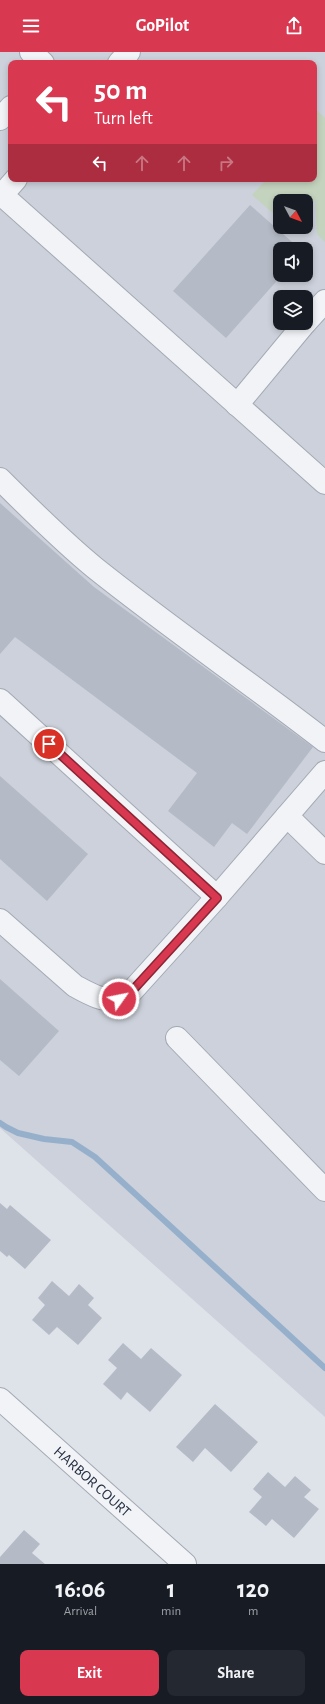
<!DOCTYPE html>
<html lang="en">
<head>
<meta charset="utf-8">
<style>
  :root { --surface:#171b24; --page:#242831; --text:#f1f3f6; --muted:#9ea1a6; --accent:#d83850 }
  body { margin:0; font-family:"Alegreya Sans",sans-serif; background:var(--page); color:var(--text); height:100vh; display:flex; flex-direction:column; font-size:15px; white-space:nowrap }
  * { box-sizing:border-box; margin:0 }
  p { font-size:13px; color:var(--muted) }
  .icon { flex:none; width:22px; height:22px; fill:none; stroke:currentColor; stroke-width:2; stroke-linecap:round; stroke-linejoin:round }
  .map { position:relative; height:1512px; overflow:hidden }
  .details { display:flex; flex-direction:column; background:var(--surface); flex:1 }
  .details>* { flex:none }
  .banner { position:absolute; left:8px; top:8px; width:309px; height:122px; border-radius:8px; box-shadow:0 2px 6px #0003; background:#d83850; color:#fff; overflow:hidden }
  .needle { width:26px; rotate:131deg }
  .controls { position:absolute; left:273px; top:142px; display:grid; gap:8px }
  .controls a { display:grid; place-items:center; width:40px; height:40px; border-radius:8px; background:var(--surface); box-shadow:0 2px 6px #0003; font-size:20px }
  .pin { position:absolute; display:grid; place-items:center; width:34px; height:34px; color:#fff; margin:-17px; border:2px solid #fff; border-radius:50%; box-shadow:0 1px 4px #0007 }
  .me { position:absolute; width:44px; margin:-22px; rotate:57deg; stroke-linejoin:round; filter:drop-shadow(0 0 3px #0008) }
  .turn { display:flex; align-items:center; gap:14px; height:84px; padding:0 20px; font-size:18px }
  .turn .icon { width:52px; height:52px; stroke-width:2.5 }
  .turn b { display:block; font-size:28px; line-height:34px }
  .lanes { display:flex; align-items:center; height:38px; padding:0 20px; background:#0003; justify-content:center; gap:20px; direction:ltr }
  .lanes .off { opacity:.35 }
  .eta { display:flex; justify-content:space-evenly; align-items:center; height:68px; text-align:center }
  .eta b { font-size:24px; font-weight:700; line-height:28px }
  .cta { display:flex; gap:8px; margin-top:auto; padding:8px 20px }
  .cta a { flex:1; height:46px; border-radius:8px; background:var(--accent); color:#fff; font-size:16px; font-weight:700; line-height:46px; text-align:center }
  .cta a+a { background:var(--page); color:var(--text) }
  header { display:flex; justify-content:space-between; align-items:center; height:52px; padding:0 20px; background:var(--accent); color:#fff; font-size:18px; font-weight:700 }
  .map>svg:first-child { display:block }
  .built { fill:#ccd1db; fill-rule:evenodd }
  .green { fill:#c4d3be }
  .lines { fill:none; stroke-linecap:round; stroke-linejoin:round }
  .stream { stroke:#96b0cc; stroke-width:6 }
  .building { fill:#b5bbc6 }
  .minor-casing { stroke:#a3a9b3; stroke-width:24 }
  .minor { stroke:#f1f3f7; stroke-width:22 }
  .route-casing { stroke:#8c2434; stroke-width:10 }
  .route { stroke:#d83850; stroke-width:7 }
  .labels { text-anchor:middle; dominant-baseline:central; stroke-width:3; stroke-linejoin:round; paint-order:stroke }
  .street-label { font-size:15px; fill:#263041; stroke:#edf1f6 }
</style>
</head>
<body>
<header><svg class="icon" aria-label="menu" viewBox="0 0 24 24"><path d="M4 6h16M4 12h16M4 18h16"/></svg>GoPilot<svg class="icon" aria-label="share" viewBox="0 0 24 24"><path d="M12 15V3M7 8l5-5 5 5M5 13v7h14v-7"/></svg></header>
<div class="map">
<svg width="325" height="1512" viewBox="0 0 325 1512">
  <rect width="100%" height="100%" fill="#dee2e9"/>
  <!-- built -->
  <path class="built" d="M0,0H325V1365L0,1076ZM11,11H314V127H11ZM280,149H306V175H280ZM280,197H306V223H280ZM280,245H306V271H280Z"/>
  <!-- green -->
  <path class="green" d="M314,56L325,66V190L317,182L315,148L306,158V149H280V167L252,143L267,127H314Z"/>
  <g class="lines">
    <!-- stream -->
    <path class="stream" d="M0,1071L6,1075L18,1081L44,1087L72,1090L95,1105L325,1316"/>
  </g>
  <!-- building -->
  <path class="building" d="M250,153L300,197H280V223H282L226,286L173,239Z
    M0,451L94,535L313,695L247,782L232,771L214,795L168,759L197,721L15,585L0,602Z
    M0,724L88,802L47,849L0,807Z
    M0,927L59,979L19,1024L0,1008Z
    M0,1151L7,1157L10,1153L51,1188L25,1217L9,1203L7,1205L0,1199Z
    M52,1229L69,1244L79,1232L94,1246L88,1253L102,1266L78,1293L57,1275L49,1283L32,1268L45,1253L38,1246Z
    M123,1291L141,1307L151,1296L182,1323L150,1360L127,1340L121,1348L103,1332L117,1316L108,1308Z
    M215,1352L258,1390L231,1420L205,1396L193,1410L176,1395Z
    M268,1420L285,1435L295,1424L311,1438L304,1445L319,1457L294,1486L272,1467L266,1474L249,1460L262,1445L253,1437Z
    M24,1478L40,1492L32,1501L45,1512H0V1505Z"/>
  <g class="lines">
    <defs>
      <g id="minor">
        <path d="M31,0L43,11"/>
        <path d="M119,11L129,0"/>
        <path d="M0,67L11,55"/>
        <path d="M16,127L2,143L325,431"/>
        <path d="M306,270L325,249"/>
        <path d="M237,353L305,271"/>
        <path d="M0,427C30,457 62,489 95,516C170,576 249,630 325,689"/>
        <path d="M0,648L217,845"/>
        <path d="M287,764L325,801"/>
        <path d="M0,868L75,934C88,941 103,950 118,947C123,946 128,942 132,939L217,845L325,720"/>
        <path d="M177,986L325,1138"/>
        <path id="s1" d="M0,1347L185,1512"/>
      </g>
    </defs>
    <!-- minor casing -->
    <use href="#minor" class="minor-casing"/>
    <!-- minor -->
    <use href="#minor" class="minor"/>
  </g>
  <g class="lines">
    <defs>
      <path id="route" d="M49,692L217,846L132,939L119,947"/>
    </defs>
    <!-- route casing -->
    <use href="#route" class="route-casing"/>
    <!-- route -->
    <use href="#route" class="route"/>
  </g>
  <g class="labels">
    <!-- street labels -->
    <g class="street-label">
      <text stroke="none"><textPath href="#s1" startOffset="124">HARBOR COURT</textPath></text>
    </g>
  </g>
</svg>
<div class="controls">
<a><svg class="needle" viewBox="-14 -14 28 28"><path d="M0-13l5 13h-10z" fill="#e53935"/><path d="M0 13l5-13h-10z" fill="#9ea1a6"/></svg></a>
<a><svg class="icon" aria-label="sound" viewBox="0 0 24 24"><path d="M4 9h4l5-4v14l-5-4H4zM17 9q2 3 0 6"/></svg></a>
<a><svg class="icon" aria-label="layers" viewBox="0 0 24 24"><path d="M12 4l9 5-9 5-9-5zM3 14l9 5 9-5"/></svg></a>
</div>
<div class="pin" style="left:49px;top:692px;background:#d93025"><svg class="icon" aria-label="arrive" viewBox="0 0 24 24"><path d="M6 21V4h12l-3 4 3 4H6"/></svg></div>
<svg class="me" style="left:119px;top:947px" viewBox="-20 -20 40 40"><circle r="17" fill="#d83850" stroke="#fff" stroke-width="3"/><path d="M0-11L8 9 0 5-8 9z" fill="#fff"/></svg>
<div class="banner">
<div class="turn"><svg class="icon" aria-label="left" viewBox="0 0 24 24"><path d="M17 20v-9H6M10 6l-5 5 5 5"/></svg><div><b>50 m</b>Turn left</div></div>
<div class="lanes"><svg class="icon" aria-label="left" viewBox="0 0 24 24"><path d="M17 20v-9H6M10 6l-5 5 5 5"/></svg><svg class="icon off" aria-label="ahead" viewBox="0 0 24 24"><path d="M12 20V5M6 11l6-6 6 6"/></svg><svg class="icon off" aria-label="ahead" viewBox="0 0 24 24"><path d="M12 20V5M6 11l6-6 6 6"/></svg><svg class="icon off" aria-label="right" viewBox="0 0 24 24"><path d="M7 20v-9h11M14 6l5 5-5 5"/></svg></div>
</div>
</div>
<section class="details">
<div class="eta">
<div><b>16:06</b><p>Arrival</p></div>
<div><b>1</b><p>min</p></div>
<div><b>120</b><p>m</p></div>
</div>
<div class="cta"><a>Exit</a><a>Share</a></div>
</section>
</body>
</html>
